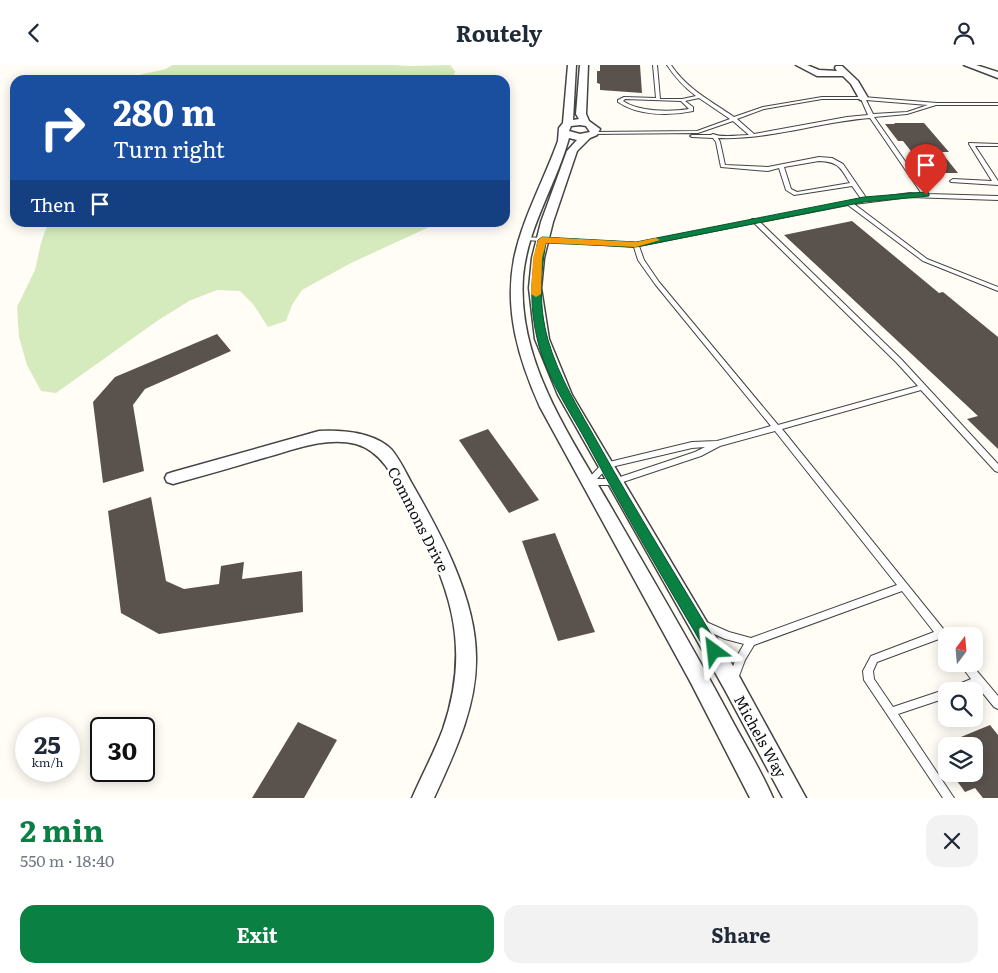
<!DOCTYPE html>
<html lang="en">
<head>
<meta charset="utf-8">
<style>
  :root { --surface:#fff; --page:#f2f2f3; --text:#1f2937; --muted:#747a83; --accent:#0b8043 }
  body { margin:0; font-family:Literata,serif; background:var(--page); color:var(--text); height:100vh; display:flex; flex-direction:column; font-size:19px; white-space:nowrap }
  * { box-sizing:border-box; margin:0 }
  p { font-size:16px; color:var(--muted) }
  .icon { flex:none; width:28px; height:28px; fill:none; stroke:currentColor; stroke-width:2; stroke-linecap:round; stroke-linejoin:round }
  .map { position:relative; height:733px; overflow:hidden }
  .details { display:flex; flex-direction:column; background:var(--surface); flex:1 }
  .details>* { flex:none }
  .banner { position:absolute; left:10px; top:10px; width:500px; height:152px; border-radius:15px; box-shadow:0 2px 12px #0003; background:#1a4fa0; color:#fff; overflow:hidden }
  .needle { width:32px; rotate:16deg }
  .buttons { position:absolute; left:938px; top:562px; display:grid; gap:10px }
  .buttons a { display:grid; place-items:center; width:45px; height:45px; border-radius:10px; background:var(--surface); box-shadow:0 2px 12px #0003; font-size:25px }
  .speed { position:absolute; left:15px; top:652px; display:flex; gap:10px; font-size:25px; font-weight:700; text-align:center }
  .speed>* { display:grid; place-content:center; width:65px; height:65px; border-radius:50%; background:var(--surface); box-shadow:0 2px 12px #0003; line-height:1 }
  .speed small { font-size:12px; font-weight:400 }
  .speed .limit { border:2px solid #111; border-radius:8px; background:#fff; color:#111 }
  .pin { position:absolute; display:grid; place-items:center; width:42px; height:42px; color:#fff; margin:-51px -21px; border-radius:50% 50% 50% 0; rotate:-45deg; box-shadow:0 0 5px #0007 }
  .pin .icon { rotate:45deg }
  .me { position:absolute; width:55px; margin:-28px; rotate:330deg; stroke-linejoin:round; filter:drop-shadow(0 0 4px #0008) }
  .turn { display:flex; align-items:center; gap:18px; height:105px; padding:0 20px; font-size:22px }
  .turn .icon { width:65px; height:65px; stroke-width:2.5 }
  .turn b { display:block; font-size:35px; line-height:42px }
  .then { display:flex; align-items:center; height:48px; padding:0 20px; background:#0003; gap:10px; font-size:19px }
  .round { display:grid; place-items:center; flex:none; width:52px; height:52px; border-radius:15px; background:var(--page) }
  .headline { display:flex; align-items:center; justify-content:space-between; height:85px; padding:0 20px }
  h1 { font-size:30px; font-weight:700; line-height:38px; color:var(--accent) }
  .primary-button { display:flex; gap:10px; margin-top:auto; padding:10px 20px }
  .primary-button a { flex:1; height:58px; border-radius:15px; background:var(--accent); color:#fff; font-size:20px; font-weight:700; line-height:58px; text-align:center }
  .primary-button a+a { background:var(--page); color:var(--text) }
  header { display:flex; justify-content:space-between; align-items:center; height:65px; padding:0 20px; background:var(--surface); font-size:22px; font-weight:700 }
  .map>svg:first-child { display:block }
  .green { fill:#d5ebbd }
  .building { fill:#5a524d }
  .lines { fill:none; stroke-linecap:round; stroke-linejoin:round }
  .lane-casing { stroke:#444; stroke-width:2 }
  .street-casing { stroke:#444; stroke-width:3 }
  .lane { fill:#fff; fill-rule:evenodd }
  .street { fill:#fff; fill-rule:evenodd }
  .route { fill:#0b8043; stroke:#07532c }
  .slow { fill:#f59e0b }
  .labels { text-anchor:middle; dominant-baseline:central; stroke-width:5; stroke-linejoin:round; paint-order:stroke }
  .street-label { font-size:15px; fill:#111; stroke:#fff }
</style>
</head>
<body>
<header><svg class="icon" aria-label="back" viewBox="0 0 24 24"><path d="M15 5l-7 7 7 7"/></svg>Routely<svg class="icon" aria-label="person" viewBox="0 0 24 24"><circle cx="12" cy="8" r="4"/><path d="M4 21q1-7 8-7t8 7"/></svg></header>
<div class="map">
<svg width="998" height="733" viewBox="0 0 998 733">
  <rect width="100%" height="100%" fill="#fffdf5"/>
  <!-- green -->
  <path class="green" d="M172,0H395C413,2 431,0 450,0L455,6L453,15H117L166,4Z
    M48,158H438L351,198L302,225L292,240L286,256L268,262L253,239L240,226L217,225L189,236L157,256L56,328L41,326L27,300L19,272L17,242L35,205L41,178Z"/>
  <!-- building -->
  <path class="building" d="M600,0H640L642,28L600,25V19L597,18V6H600Z
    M894,58H924L949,87H941L958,108H928L903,76H898L885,59H895Z
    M852,156L939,228L943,227L998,272V384L967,354L978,351L784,170Z
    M217,269L231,286L145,324L133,340L144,406L103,418L93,337L115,312Z
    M488,364L539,435L509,448L459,375Z
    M151,432L166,516L184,524L219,519L221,501L244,497L242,514L302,506L303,547L159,569L121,548L108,446Z
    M555,468L595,567L558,576L522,476Z
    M298,657L337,675L304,733H252Z
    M990,660L998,670V733H983L975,723L965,727L952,709H974V681H939Z"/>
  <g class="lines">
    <defs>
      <path id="lane" d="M653,0H657L660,34H682L696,31C684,22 675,12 667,0H671C687,24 711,36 734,52L763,42L822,32H863L937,38H998V40H936L907,49L874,52L928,129L998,131V135L910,132L854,139L927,194L998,222V226L923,196L848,140L760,157L901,294L998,399V407L995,406L921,325L782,364L949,571H946V579L943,578L939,574L877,597L873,606L874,614L893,642L947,624L971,614L962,602L960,599H971L998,631V644L994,642L977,621L963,626H946V633L898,649L954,733H943L864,615L863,606L871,591L934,567L902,526L754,580L745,595L736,619L733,621L730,619L728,616L736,593L744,579L725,574L701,563L699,560L701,557L704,556L729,567L751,573L897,520L775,366L720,381L701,391L614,420H589L586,419L585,417L602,399L605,398L692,377L717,376L771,361L655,219L638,195L634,182L526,175L524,174V172L636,178L752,156V154L757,155L862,135L852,121L794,130L786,125L779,103L768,106L721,102L716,77L713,73L692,72L690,71L692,70H711L713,69C722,73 738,70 749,70L733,56L698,68L592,69V67H594L697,66L730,54L699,33L685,36L693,42V46C670,51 638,51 618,37V35L624,32L656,33ZM625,34L681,36L689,44C670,47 639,47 623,36ZM822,34H861L868,50L847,52L754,69L737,54L764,44ZM866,35L928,40L907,47L873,49ZM870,53L922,129L910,128L867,134L843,99L832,93L819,92L768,102L725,100L720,77L718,73C769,75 819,57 870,53ZM819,96C839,97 840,102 850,118L797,127L791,124L784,102ZM754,158L897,298L918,321L778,360L659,217L644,195L639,181ZM705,382L695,387L614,414H597L607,403L692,383Z
        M969,78L998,79V81H975L998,116V120L951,117L950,116L953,114L992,116L969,79Z"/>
      <path id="street" d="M568,0H576L573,55L579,54L576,49L580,0H588L586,49L589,56L600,64L597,70L590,73L577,86L553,157L544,193L541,223L549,274L572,330L739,611L806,733H783L725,625L558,330L535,274L529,223L532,193L541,157L567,86L577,75L569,73C556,120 527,163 523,212C517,297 571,372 611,442C650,510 690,577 727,646C742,675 760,703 773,733H750L691,618L540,342C519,295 504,246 514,194C522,154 544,115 558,76L559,63L563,58ZM580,60L586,61L590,67L580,69L569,66L571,61Z
        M796,0H807L819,5L837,6L835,3L836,1H842L858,16L868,33L866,35H860L851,19L843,11H817Z
        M964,0H976L998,7V13Z
        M319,366C342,365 373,367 391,384C399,393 405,406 411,417C440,467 476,533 476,592C477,642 454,689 434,733H412C422,710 434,688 443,664C473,577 448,518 408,441C396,417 384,387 356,379C324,371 291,386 260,394C231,403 202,411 173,419L167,417L165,413L167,409L173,407Z"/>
    </defs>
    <!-- lane casing -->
    <use href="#lane" class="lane-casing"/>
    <!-- street casing -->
    <use href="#street" class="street-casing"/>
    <!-- lane -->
    <use href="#lane" class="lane"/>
    <!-- street -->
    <use href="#street" class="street"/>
  </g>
  <!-- route -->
  <path class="route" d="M926,127L929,128V131L864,137L636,182L546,178C540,210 539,243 548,275C559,313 580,346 599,380C637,448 679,515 719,582L721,586L719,591L714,593L709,591C667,520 625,449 586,376C568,343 545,310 537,273C529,238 531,209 538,175L542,172L636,177L864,132Z"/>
  <!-- slow -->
  <path class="slow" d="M542,172L636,177L656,173L660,175L636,182L546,178L542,193L541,229L536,232L531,229L533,193L538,175Z"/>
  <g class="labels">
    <!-- street labels -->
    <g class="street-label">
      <text transform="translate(419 454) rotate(63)">Commons Drive</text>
      <text transform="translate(761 671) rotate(61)">Michels Way</text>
    </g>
  </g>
</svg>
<div class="buttons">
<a><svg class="needle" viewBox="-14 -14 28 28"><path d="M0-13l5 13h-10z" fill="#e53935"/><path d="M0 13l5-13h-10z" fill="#747a83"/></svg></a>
<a><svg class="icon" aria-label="search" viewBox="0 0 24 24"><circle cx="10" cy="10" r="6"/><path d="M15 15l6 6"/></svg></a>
<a><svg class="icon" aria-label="layers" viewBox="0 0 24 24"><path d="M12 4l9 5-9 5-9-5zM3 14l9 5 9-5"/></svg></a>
</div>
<div class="speed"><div>25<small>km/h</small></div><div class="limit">30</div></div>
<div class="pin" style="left:926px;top:130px;background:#d93025"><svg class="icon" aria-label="arrive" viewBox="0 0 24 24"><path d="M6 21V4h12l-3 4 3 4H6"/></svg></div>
<svg class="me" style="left:714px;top:586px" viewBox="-20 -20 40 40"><path d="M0-17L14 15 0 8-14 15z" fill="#0b8043" stroke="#fff" stroke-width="4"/></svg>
<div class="banner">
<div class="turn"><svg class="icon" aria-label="right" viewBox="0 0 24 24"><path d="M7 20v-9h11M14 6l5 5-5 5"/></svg><div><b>280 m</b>Turn right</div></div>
<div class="then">Then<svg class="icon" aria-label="arrive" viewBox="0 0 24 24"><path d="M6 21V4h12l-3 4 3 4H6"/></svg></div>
</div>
</div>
<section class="details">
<div class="headline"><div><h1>2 min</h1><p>550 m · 18:40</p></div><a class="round"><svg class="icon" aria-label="close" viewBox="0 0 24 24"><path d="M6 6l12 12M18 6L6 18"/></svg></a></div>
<div class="primary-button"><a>Exit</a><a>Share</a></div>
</section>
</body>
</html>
